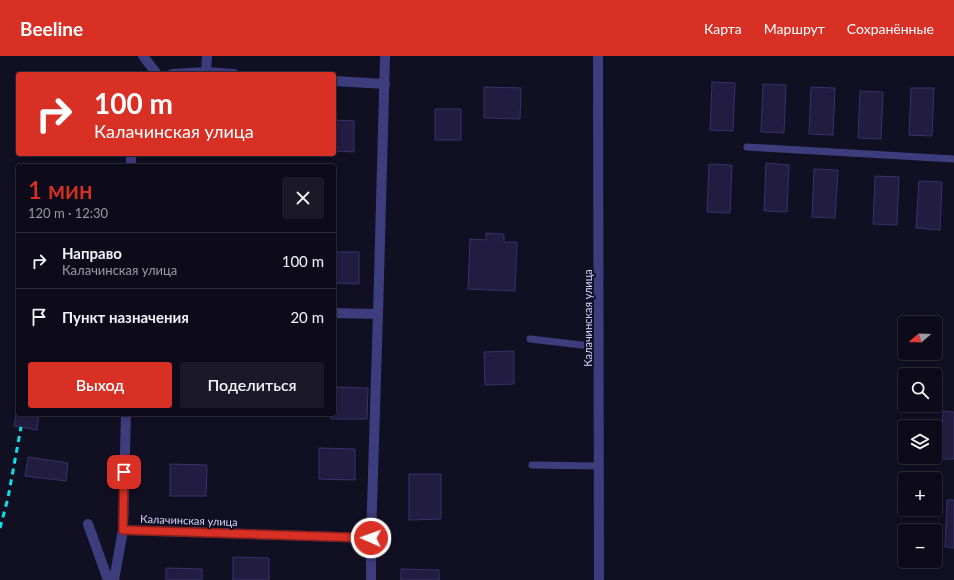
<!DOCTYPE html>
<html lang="ru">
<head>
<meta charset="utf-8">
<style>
  :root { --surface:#0d0b1a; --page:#1b1927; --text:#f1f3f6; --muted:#9a9ba2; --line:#2d2b39; --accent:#d93025 }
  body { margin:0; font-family:Lato,sans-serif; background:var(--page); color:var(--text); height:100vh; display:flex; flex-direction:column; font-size:15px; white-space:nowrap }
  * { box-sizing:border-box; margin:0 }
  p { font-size:13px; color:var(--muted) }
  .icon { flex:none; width:22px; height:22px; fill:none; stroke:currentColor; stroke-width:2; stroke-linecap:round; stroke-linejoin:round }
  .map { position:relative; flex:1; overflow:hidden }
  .details { position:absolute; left:16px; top:108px; width:320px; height:252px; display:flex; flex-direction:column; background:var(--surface); border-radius:4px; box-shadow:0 2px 6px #0003,0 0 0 1px var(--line) }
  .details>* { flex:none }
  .guide { position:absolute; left:16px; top:16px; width:320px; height:84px; border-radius:4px; box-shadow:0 2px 6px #0003,0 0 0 1px var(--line); background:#d93025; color:#fff; overflow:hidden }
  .needle { width:26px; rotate:251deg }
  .tools { position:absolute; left:898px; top:260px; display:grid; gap:8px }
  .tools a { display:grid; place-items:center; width:44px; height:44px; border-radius:4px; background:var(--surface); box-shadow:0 2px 6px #0003,0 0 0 1px var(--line); font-size:20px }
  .pin { position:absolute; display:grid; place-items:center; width:34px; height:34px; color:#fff; margin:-17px; border-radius:8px; box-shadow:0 2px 6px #0006 }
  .me { position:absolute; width:44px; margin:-22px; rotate:272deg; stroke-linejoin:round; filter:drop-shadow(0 0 3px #0008) }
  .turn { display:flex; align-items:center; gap:14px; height:84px; padding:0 12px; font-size:18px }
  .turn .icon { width:52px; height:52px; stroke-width:2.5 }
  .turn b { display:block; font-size:28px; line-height:34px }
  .round { display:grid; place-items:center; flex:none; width:42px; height:42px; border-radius:4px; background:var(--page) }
  .overview { display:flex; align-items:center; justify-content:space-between; height:68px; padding:0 12px }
  h1 { font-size:24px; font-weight:600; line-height:30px; color:var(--accent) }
  .primary-button { display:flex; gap:8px; margin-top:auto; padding:8px 12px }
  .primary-button a { flex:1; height:46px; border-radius:4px; background:var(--accent); color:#fff; font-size:16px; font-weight:600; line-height:46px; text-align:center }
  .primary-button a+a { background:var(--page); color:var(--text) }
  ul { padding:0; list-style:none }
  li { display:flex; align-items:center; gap:12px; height:56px; padding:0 12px; border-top:1px solid var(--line) }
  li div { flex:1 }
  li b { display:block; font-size:15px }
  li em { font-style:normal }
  header { display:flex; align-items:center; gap:24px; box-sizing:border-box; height:56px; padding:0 20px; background:var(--accent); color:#fff }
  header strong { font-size:19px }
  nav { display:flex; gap:22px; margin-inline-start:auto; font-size:14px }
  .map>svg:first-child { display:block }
  .building { fill:#221c41; stroke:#39306c }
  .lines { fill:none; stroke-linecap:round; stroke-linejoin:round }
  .service { stroke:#3d3d7e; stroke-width:7 }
  .minor { stroke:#3d3d7e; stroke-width:10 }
  .rail { stroke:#0fdeec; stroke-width:3; stroke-dasharray:6 5; stroke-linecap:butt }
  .route-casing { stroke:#8d1f18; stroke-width:10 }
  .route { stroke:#d93025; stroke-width:7 }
  .labels { text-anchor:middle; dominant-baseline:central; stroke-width:4; stroke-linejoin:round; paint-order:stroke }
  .street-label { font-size:11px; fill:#d6d2fc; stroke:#110f22 }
</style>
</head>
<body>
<header>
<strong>Beeline</strong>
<nav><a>Карта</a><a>Маршрут</a><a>Сохранённые</a></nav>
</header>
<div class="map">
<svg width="954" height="524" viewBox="0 0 954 524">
  <rect width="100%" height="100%" fill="#110f22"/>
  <!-- building -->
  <path class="building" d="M712,26L735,27L733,75L710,74Z
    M763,28L786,29L784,77L761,76Z
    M484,31L521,32L520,63L484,62Z
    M811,31L835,32L833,79L809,78Z
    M911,32H934L932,80L909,79Z
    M860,35L883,36L881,83L858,82Z
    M435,53H461V84H435Z
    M334,64L354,65V96L334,95Z
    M766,107L789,109L787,156L764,155Z
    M709,108L732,109L730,157L707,156Z
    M814,113L838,114L835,162L812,161Z
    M875,120L899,121L897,169L873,168Z
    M919,125L942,126L940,174L916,172Z
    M486,177L504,178V186H517L515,235L468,233L470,183L486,184Z
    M334,196H359V228L334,227Z
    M514,295V328L485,329L484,296Z
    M334,331L368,332L367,363H331V358H334Z
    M18,346V358H39L37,374L14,370Z
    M943,355L954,356V403H940Z
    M319,392L355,393V424L319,423Z
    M28,401L68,407L66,425L25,420Z
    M170,408L207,409L206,440H170Z
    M409,418H441V463L409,464Z
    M947,444H954V492L945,491Z
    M233,501L269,502V524H233Z
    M166,512L202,513V524H166Z
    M401,513L439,514V524H401Z"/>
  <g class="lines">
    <!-- service -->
    <path class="service" d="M747,91L954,103
      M530,283L599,291
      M532,409L599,410"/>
    <!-- minor -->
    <path class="minor" d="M143,0L157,18
      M598,0L599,524
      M206,16L207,0
      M172,18L206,16L234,18
      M334,25L385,28
      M131,110V98
      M334,257L378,258
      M126,358L123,474L371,482
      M88,468L108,524
      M114,524L123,474
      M371,524V482L378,258L385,0"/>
    <!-- rail -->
    <path class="rail" d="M0,472L8,442L21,371"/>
  </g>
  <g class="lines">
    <defs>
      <path id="route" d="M124,416L123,474L371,482"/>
    </defs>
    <!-- route casing -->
    <use href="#route" class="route-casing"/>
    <!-- route -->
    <use href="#route" class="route"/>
  </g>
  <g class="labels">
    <!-- street labels -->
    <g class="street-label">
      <text transform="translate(587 262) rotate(-90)">Калачинская улица</text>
      <text transform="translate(189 464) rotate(2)">Калачинская улица</text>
    </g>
  </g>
</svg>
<div class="tools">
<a><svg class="needle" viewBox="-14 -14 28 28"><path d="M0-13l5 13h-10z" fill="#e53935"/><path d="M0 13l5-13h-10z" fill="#9a9ba2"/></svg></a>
<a><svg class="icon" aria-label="search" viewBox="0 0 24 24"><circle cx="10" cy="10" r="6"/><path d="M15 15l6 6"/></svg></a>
<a><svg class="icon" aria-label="layers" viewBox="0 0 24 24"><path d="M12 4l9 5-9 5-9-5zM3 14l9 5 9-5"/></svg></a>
<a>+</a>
<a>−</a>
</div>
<div class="pin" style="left:124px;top:416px;background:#d93025"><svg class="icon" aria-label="arrive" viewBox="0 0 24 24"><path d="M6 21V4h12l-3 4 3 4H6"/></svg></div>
<svg class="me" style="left:371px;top:482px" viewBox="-20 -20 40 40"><circle r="17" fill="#d93025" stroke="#fff" stroke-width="3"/><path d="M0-11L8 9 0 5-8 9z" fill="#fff"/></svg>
<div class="guide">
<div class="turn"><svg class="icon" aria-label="right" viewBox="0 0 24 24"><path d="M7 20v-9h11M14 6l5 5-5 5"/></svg><div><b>100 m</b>Калачинская улица</div></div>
</div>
<section class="details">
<div class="overview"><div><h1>1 мин</h1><p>120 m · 12:30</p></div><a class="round"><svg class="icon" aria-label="close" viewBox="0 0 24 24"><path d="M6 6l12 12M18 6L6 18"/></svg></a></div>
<ul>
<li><svg class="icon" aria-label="right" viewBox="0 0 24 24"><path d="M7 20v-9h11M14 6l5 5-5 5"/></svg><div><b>Направо</b><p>Калачинская улица</p></div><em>100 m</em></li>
<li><svg class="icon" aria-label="arrive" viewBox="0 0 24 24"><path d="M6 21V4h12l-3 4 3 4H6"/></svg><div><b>Пункт назначения</b></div><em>20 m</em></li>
</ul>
<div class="primary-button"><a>Выход</a><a>Поделиться</a></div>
</section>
</div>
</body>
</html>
